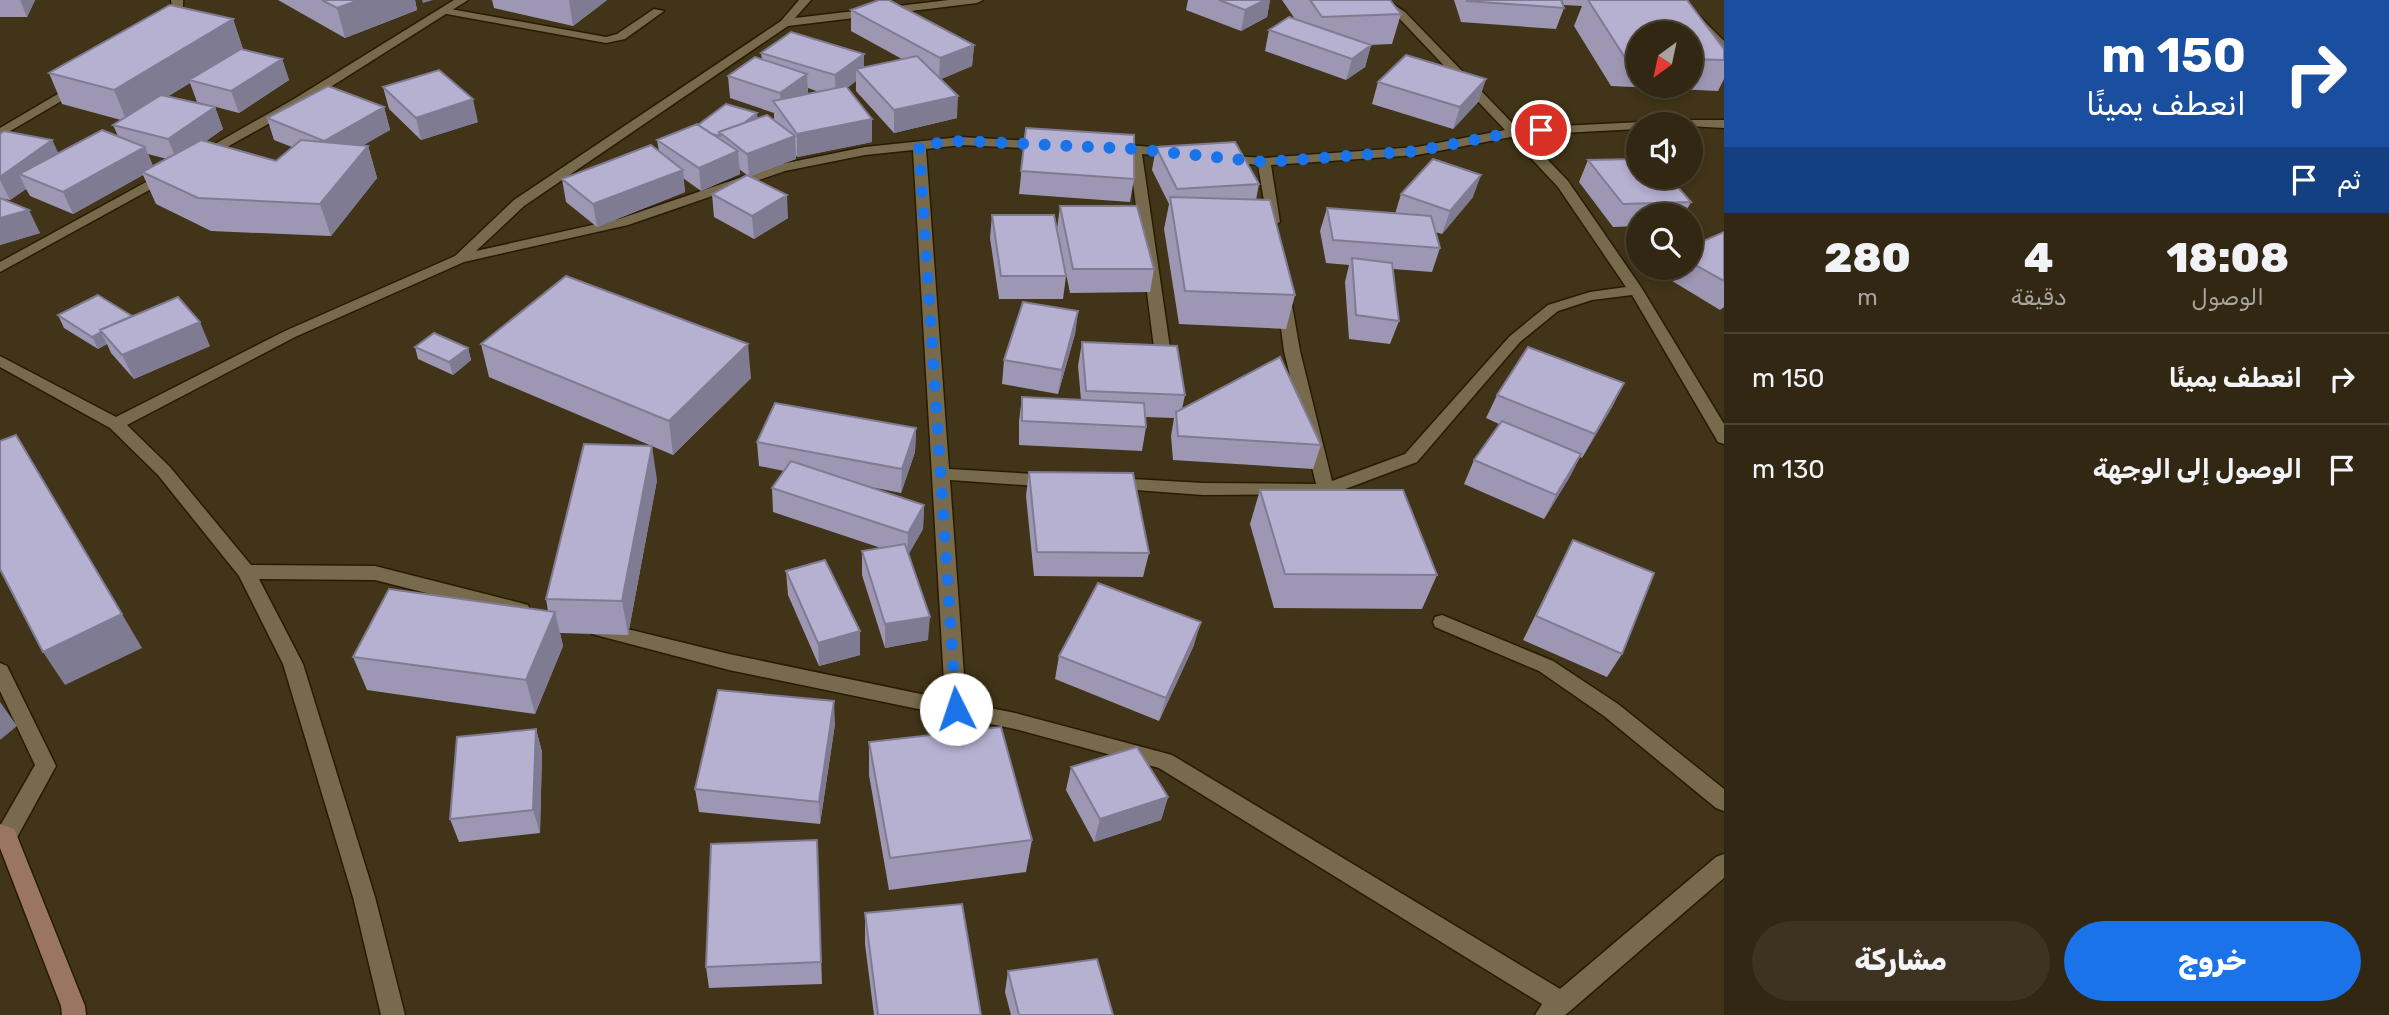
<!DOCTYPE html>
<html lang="ar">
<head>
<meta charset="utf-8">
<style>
  :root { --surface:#312712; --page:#3d3320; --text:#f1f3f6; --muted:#a8a59f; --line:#4c4432; --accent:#1a73e8 }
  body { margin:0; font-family:Rubik,"Noto Naskh Arabic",sans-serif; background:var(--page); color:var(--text); direction:rtl; height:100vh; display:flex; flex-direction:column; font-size:26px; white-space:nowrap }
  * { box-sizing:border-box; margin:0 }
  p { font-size:23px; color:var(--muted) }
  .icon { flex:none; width:38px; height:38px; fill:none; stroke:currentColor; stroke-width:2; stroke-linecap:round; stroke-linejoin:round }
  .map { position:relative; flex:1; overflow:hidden; direction:ltr }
  .side { display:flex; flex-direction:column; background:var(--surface); width:665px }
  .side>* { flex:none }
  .banner { background:#1a4fa0; color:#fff; overflow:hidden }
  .needle { width:46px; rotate:213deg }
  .fabs { position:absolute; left:1626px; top:21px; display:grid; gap:14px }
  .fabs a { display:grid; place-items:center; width:77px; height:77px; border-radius:50%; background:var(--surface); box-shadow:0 4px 10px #0003,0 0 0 2px var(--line); font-size:35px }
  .pin { position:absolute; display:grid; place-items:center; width:60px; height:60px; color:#fff; margin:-30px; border:4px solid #fff; border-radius:50%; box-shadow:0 2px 7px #0007 }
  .me { position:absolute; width:77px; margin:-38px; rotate:356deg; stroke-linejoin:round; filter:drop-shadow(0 0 5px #0008) }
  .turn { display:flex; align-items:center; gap:24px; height:147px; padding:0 28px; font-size:32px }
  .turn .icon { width:91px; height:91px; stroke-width:2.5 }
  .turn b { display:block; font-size:49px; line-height:60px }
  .then { display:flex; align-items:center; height:66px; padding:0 28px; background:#0003; gap:14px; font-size:26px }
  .eta { display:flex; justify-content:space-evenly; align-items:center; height:119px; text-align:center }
  .eta b { font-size:42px; font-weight:800; line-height:49px }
  .button { display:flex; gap:14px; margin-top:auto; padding:14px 28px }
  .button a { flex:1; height:80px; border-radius:42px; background:var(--accent); color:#fff; font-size:28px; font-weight:800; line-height:80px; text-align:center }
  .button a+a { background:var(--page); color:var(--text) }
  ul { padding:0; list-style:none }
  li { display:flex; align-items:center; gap:21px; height:91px; padding:0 28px; border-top:2px solid var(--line) }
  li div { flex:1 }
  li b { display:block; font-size:26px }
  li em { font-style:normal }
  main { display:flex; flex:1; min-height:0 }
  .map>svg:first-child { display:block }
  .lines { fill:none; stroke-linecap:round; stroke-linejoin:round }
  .lane-casing { stroke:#271b00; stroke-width:3 }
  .street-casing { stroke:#271b00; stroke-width:3 }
  .secondary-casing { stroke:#271b00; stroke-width:3 }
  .lane { fill:#786a4d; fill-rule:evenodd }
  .street { fill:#786a4d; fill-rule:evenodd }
  .secondary { fill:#9a7662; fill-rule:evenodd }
  .wall { fill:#9d97b4; fill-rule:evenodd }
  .shaded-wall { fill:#7f7b92 }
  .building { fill:#b6b0d1; stroke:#7f7b92; stroke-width:2 }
  .route { stroke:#1a73e8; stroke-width:12; stroke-dasharray:0 21.6 }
</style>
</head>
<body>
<main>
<section class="side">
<div class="banner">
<div class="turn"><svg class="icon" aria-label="right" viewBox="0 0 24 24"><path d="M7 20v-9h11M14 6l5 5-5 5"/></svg><div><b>150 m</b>انعطف يمينًا</div></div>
<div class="then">ثم<svg class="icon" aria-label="arrive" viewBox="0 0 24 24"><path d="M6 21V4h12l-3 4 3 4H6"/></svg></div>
</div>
<div class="eta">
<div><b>18:08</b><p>الوصول</p></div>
<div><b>4</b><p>دقيقة</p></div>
<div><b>280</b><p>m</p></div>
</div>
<ul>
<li><svg class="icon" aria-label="right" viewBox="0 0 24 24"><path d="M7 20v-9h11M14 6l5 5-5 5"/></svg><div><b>انعطف يمينًا</b></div><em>150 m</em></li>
<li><svg class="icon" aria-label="arrive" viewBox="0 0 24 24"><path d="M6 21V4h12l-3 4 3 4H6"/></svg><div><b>الوصول إلى الوجهة</b></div><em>130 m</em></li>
</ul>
<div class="button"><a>خروج</a><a>مشاركة</a></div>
</section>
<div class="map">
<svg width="1724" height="1015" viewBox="0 0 1724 1015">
  <rect width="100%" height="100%" fill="#413418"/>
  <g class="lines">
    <defs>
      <path id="lane" d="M445,8L606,37L617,34L654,9L664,11L625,39L606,43L441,13V9Z"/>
      <path id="street" d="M171,0H183C184,10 179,26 169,30L163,27L172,9Z
        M454,0H468L302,105L204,160L199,161L192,157L294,99Z
        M799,0H811L795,18L949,0H983L977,3L788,26L524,206L476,251L619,219L777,165L865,147L961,137L1051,142L1052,145L1046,149L961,145L926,149L949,469L1051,475L1060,481L1051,487L950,480L966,703L1015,713L1172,755L1560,989L1716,857L1724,854V878L1570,1011L1565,1015H1535L1542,1004L1159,768L1015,729L729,670L592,634L589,629L592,624L599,622L729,654L945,699L913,150L865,155L785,171L628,225L464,262L295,337L127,425L170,467L251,565L375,566L521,603L528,605L530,610L528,615L521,617L375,580L259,579L303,664L375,897L405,1015H381L353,897L283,664L239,576L158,475L110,428L0,367V356L116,417L285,331L455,256L514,200L781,21Z
        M1374,0H1387L1405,12L1517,128L1642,122L1644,124H1638V129L1524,135L1568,181L1641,287L1724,424V444L1718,442L1632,295L1592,300L1558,311L1520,342L1417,462L1332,494L1203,495L1108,488L1105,484L1114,478L1203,483L1316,484L1284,351L1277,299L1279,296H1289L1291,299L1300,351L1332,481L1405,454L1510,336L1548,305L1590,292L1626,287L1558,187L1511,137L1417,155L1271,165L1280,222L1273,226L1268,225L1258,165L1219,161V155L1264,158L1417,147L1505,130L1397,16Z
        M1671,0H1683L1724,41V51L1720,50Z
        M78,82L82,83V89L0,137V128Z
        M1659,120H1724V128L1653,124Z
        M1113,144L1179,149L1185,153L1179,157L1142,154L1171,355L1163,360L1155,355L1129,153L1108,151L1107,148Z
        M168,170L175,174L173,177L0,272V262Z
        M1442,615L1553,661L1618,704L1724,789V811L1716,808L1604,716L1539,671L1435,627L1433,622L1435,617Z
        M0,663L7,666L56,766L14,843L6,846L0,843V826L35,765L0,691Z"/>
      <path id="secondary" d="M0,824L14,829L17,836L85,1006L86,1015H62L61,1006L0,848Z"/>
    </defs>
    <!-- lane casing -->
    <use href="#lane" class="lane-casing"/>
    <!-- street casing -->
    <use href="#street" class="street-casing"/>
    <!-- secondary casing -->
    <use href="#secondary" class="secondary-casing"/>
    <!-- lane -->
    <use href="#lane" class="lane"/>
    <!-- street -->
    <use href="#street" class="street"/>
    <!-- secondary -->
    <use href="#secondary" class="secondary"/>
  </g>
  <!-- wall -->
  <path class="wall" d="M0,0H35L27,17H0Z
    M278,0H415L417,10L345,38Z
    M492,0H607L573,26L494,8Z
    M1188,0H1270L1267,17L1241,31L1186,10Z
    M1282,0H1390L1401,14L1392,44L1369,45H1371L1365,67L1346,80L1265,51L1269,30L1295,19Z
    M1454,0H1561L1564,8L1556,29L1461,22Z
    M1562,0H1687L1724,49V79L1718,91L1611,86L1574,26L1582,6L1564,5ZM1638,33H1690V86H1638Z
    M851,10L974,45L972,66L941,79L957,118L894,133L856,91V81L847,88L872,119V142L797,157L796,155V159L750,176L788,218L754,239L714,217L712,194L747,175L739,169L740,174L701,191L683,178L685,192L597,227L566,202L562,179L659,151L657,140L698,125L757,118L774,120V113L730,98L728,76L762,59L761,53L864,68L902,59L851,31ZM808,88L819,92L808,94Z
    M233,19L243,49L282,59L289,80L239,113L197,102L190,83L168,96L215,107L223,129L205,142L276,161L292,147L274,140L267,118L384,107L390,130L362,145L368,146L377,178L331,236L211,231L156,204L143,175L73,214L30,196L26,189L10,200L0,198L40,233L0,245V134L52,140L58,153L118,136L113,125L121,120L62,104L49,73ZM148,154L167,159L153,166Z
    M1378,82L1479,101L1453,129L1372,104Z
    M383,87L478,122L421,140L389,109Z
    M1026,128L1134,179L1130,202L1019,194Z
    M1156,147L1259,184L1256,200L1295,295L1286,329L1179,324L1164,229L1169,204L1152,170Z
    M1588,160L1691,202L1684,215H1638V226L1613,227L1579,182Z
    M1401,194L1473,197L1442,234L1435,232L1440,248L1432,272L1393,269L1399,321L1390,344L1349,339L1345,282L1349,265L1326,263L1320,231L1327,208L1395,214Z
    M1060,206L1154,269L1150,292L1070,293L1057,229Z
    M992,215L1066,276L1063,299H999L990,238Z
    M1724,232V307L1720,310L1664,276L1668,268H1690V247Z
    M1078,311L1075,334L1058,394L1002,384L1004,360Z
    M58,315L132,316L210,346L134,379L111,353L107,344L98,349L64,328Z
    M1082,342L1185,395L1182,409L1321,445L1313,469L1173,460L1171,436L1174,418L1145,417L1146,427L1142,451L1019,445V421L1022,397L1081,400L1078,366Z
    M481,344L751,378L673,455L489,377Z
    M415,347L468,348L471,360L453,375L418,359Z
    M1624,383L1612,407L1582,458L1580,457L1569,478L1544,519L1464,484L1474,460L1499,424L1486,418L1497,395Z
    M916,428L915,452L901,493L871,487L924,505L923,529L908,555L928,640L885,648L862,575V551L881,548L773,512L772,488L784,471L759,466L757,442Z
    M1029,472L1149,553L1143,577L1034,576L1026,496Z
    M657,480L628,635L560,633L563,646L535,714L367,690L353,657L548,611L546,599Z
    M1260,490L1437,575L1422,609L1274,608L1250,524Z
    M1573,540L1622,654L1607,677L1523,640Z
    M786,571L860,631V655L819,666L788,595Z
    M1194,645L1159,721L1055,679L1059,656Z
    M835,724L820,824L699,812L695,789Z
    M536,729L542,752L540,833L459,842L450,819Z
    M869,742L1032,840L1026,872L889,890L869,775Z
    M1071,767L1168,797L1161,820L1094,842L1066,790Z
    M817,840L822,984L709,988L706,967Z
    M865,913L981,1015H874L865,944Z
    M1008,971L1113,1015H1011L1005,992Z"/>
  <!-- shaded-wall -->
  <path class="shaded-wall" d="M20,0H35L27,17Z
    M359,0H415L417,10L345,38L337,8Z
    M422,0H433L423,3Z
    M569,0H607L573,26Z
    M1265,0H1270L1267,17L1241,31L1245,10Z
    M233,19L243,49L189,80L190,83L127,122L114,90Z
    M974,45L972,66L939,80L940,58Z
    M1371,45L1365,67L1346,80L1352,59Z
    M864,54V75L856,69V81L836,97L835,75Z
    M282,59L289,80L239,113L231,91Z
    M807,74L808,95L781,112L780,93Z
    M1486,79L1479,101L1453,129L1460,107Z
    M958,96L957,118L894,133V110Z
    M473,99L478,122L421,140L416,118Z
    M215,107L223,129L177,161L168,139Z
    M384,107L390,130L331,164L324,141Z
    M757,113L758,125L726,137Z
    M872,119V142L797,157V134Z
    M795,136L796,159L749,176L747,154Z
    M52,140L63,163L19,174L26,189L10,200L0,180V177Z
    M368,146L377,178L331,236L320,204Z
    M145,147L154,169L142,172L143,175L73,214L63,192Z
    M738,151L740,174L701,191L699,168Z
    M683,170L685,192L597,227L593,204Z
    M1481,175L1473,197L1442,234L1450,211Z
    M787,195L788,218L754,239L752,216Z
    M29,210L40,233L0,245V218Z
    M1078,311L1075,334L1058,394L1062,370Z
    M200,322L210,346L134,379L122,355Z
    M101,332L107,344L98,349L92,337Z
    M748,344L751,378L673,455L669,421Z
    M468,348L471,360L453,375L449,362Z
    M1624,383L1612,407L1582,458L1595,434Z
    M916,428L915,452L901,493L902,469Z
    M652,446L657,480L628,635L622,601Z
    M1581,454L1569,478L1544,519L1556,495Z
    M924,505L923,529L907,557L908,533Z
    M555,612L563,646L535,714L526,680Z
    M122,614L142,648L65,685L43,652Z
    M930,617L928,640L885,648V624Z
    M1201,622L1194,645L1159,721L1166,698Z
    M860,631V655L819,666L818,643Z
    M834,701L835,724L820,824L819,802Z
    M0,702L17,726L0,740Z
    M536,729L542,752L540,833L533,810Z
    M1168,797L1161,820L1094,842L1100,819Z"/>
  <!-- building -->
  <path class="building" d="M322,0H359L337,8Z
    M879,0H889L974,45L940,58L851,10Z
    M1219,0H1265L1245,10Z
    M1310,0H1390L1401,14L1322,17Z
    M1467,0H1561L1564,8L1467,1Z
    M1588,0H1687L1724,49V60L1690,59V33H1638V56H1624Z
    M170,5L233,19L114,90L49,73Z
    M1289,17L1371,45L1352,59L1269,30Z
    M791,32L864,54L835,75L761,53Z
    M241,49L282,59L231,91L189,80Z
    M1406,55L1486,79L1460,107L1378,82Z
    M917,56L958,96L894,110L856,69Z
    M755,57L807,74L780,93L728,76Z
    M439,70L473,99L416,118L383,87Z
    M328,86L384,107L324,141L267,118Z
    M846,86L872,119L797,134L773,101Z
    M161,95L215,107L168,139L113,125Z
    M726,104L757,113L744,123L719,132L720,136L712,134L698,125Z
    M767,115L795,136L747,154L719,132Z
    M697,124L738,151L699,168L657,140Z
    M1026,128L1134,135V179L1021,171Z
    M102,130L145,147L63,192L19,174Z
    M4,131L52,140L0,177V134Z
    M201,140L276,161L301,140L368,146L320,204L198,198L142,172Z
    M1235,142L1259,184L1177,189L1156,147Z
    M651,145L683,170L593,204L562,179Z
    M1433,159L1481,175L1450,211L1401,194Z
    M1638,159V177H1669L1691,202L1623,204L1588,160Z
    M747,175L787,195L752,216L712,194Z
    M1170,197L1270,200L1295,295L1185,291Z
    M0,198L29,210L0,218Z
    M1060,206H1137L1154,269H1073Z
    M1327,208L1431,216L1440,248L1333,240Z
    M992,215H1054L1066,276H1001Z
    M1724,232V281L1690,262V247Z
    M1352,258L1392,263L1399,321L1356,315Z
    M566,276L748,344L669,421L481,344Z
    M98,295L132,316L100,330L101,332L92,337L58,315Z
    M178,297L200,322L122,355L100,330Z
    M1023,302L1078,311L1062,370L1004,360Z
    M434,333L468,348L449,362L415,347Z
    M1082,342L1177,346L1185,395L1086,391Z
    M1528,347L1624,383L1595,434L1497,395Z
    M1280,357L1321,445L1178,436L1176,412Z
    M1022,397L1144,403L1146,427L1022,421Z
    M775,403L916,428L902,469L757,442Z
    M1502,421L1581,454L1556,495L1474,460Z
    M16,435L122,614L43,652L0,569V441Z
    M584,444L652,446L622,601L546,599Z
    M791,461L924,505L908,533L772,488Z
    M1029,472L1133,473L1149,553L1037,552Z
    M1260,490H1403L1437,575L1285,574Z
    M1573,540L1654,573L1622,654L1536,616Z
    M905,544L930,617L885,624L862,551Z
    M825,560L860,631L818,643L786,571Z
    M1098,583L1201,622L1166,698L1059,656Z
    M389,589L555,612L526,680L353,657Z
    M718,690L834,701L819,802L695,789Z
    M1001,727L1032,840L890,858L869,742Z
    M536,729L533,810L450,819L457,737Z
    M1137,747L1168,797L1100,819L1071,767Z
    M817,840L821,962L706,967L711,844Z
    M962,904L981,1015H878L865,913Z
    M1097,959L1113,1015H1019L1008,971Z"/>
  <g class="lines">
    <!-- route -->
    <path class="route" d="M956,709L919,145L961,141L1135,149L1264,162L1417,151L1515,132L1541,130"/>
  </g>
</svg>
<div class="fabs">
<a><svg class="needle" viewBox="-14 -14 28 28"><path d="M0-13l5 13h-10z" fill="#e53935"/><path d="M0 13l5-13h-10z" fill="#a8a59f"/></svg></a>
<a><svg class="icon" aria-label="sound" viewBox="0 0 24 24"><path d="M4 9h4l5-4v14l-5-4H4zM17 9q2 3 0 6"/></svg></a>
<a><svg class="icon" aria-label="search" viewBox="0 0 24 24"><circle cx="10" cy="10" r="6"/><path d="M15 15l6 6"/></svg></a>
</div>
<div class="pin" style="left:1541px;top:130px;background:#d93025"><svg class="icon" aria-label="arrive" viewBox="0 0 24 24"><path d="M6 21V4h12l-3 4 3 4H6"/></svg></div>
<svg class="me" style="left:956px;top:709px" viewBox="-20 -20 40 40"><circle r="19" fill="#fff"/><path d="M0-13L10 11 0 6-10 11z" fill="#1a73e8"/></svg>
</div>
</main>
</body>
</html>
